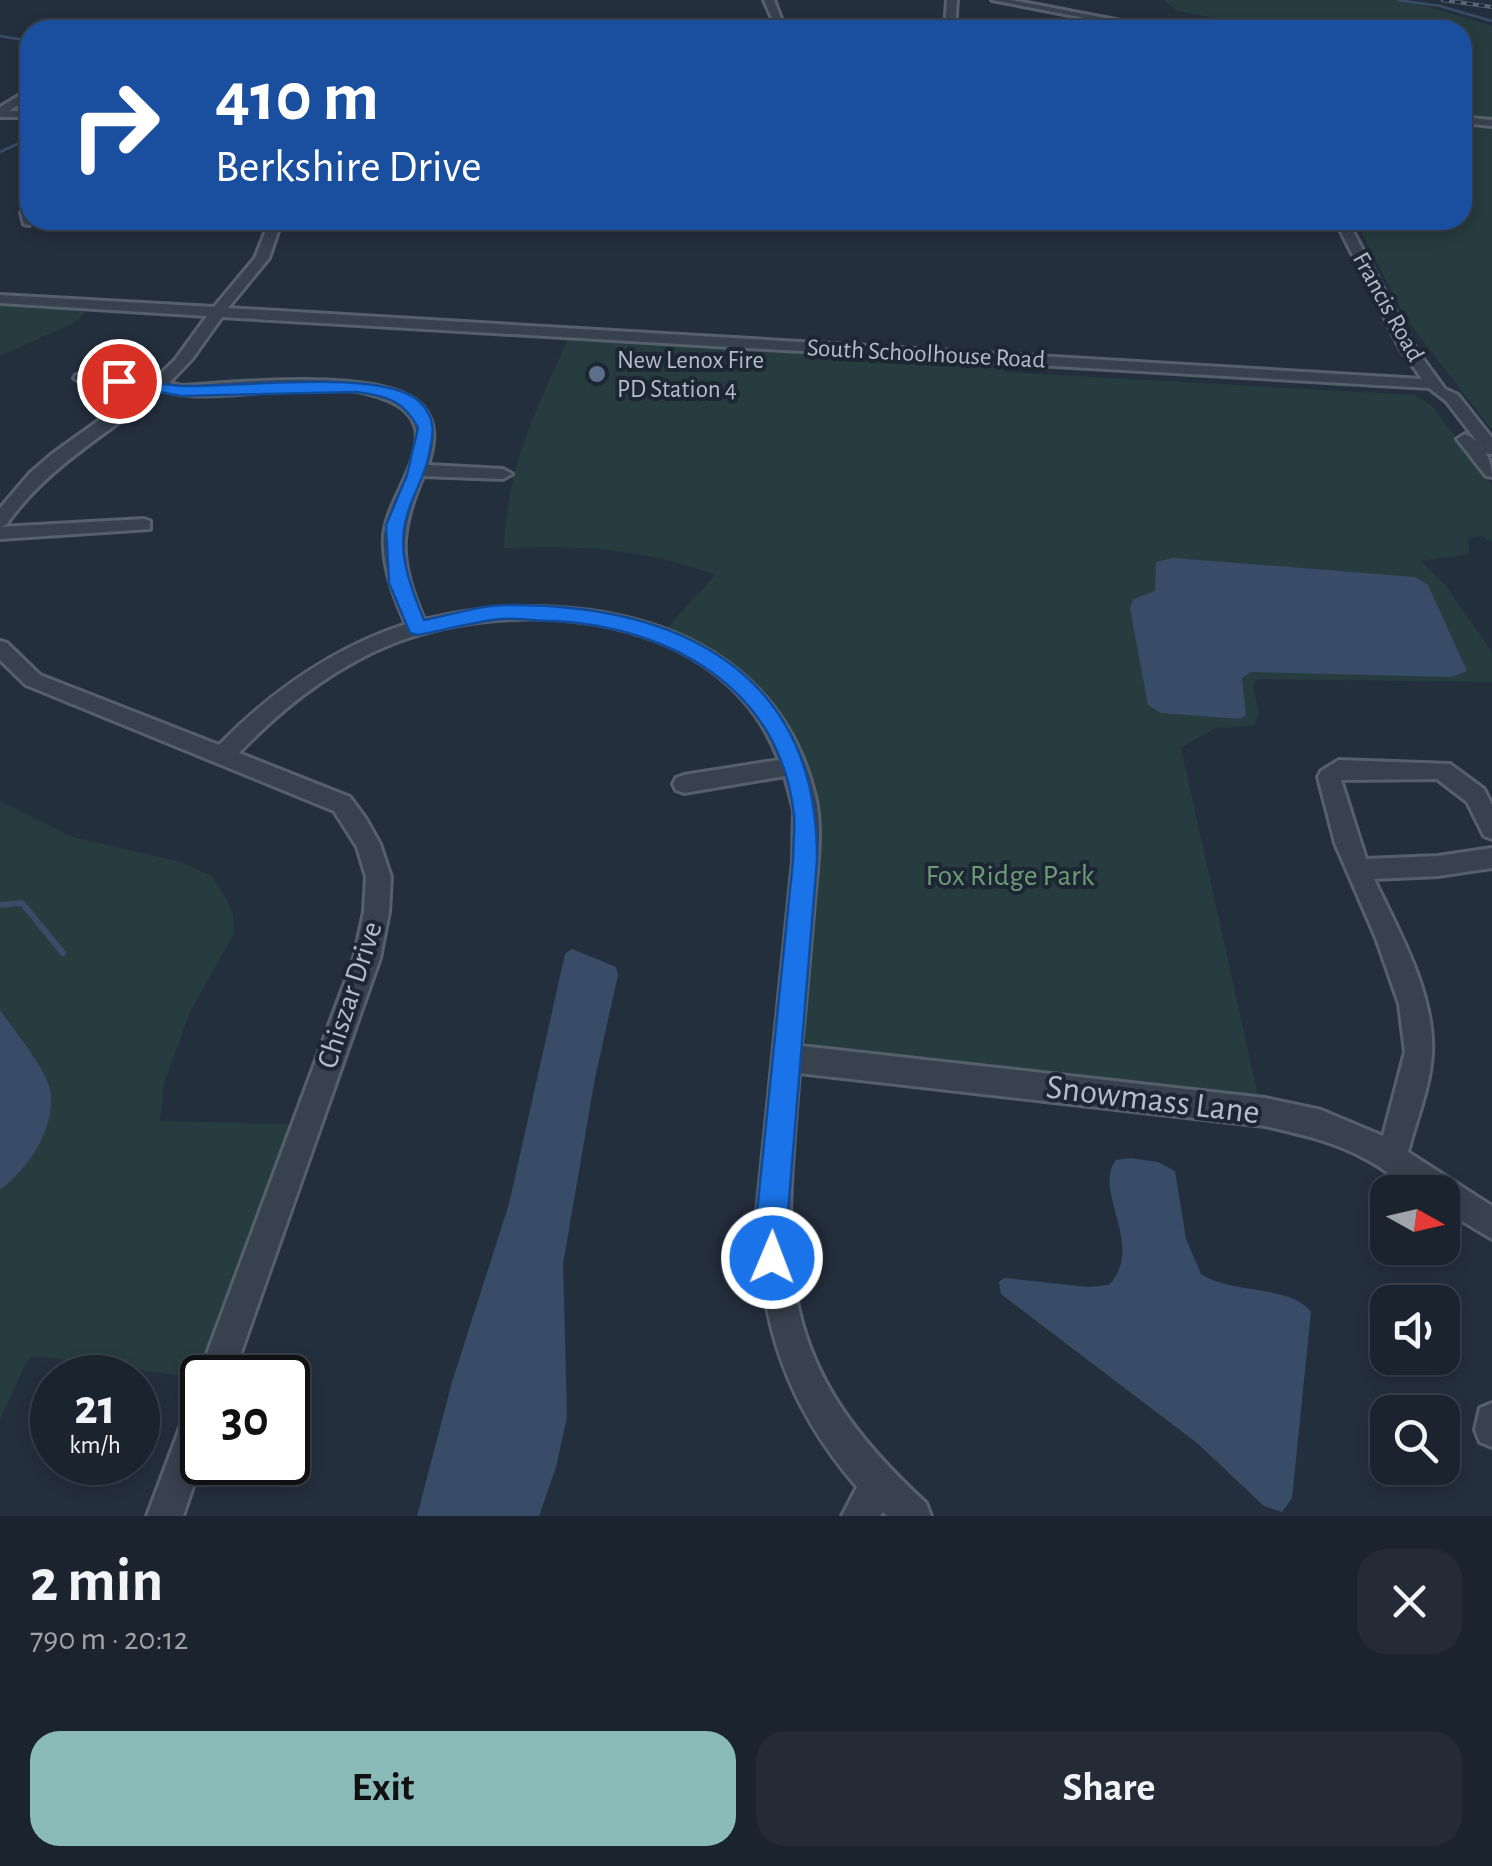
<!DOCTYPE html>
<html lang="en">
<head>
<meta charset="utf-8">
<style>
  :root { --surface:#1b232e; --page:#242b36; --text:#f1f3f6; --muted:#a0a4aa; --line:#39404a; --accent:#8bbbb9 }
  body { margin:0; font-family:"Alegreya Sans",sans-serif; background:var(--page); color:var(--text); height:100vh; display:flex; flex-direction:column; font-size:38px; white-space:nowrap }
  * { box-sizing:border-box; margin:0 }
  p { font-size:32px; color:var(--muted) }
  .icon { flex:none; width:55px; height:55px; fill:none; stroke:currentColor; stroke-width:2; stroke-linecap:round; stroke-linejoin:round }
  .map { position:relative; height:1516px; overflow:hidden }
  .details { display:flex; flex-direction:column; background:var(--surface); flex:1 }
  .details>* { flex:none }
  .hud { position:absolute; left:20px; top:20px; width:1452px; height:210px; border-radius:30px; box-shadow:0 5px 15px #0003,0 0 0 2px var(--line); background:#1a4fa0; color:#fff; overflow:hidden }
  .needle { width:65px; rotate:98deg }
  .fabs { position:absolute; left:1370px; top:1175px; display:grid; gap:20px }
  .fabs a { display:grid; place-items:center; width:90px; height:90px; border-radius:20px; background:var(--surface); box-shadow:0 5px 15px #0003,0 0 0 2px var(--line); font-size:50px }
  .speed { position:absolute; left:30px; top:1355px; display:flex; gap:20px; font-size:50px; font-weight:700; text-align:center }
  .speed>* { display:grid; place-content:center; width:130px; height:130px; border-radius:50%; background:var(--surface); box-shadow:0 5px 15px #0003,0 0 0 2px var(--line); line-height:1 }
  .speed small { font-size:25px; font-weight:400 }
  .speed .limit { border:5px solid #111; border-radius:15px; background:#fff; color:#111 }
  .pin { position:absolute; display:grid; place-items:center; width:85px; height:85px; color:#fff; margin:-42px; border:5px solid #fff; border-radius:50%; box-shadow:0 2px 10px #0007 }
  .me { position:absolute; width:110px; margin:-55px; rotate:1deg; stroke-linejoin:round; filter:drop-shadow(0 0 8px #0008) }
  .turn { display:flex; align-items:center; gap:35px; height:210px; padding:0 30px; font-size:45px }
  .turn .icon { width:130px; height:130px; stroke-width:2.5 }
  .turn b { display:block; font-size:70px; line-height:85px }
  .round { display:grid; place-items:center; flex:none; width:105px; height:105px; border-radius:30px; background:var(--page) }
  .headline { display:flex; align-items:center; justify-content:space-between; height:170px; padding:0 30px }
  h1 { font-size:60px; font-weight:700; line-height:75px }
  .primary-button { display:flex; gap:20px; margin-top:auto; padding:20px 30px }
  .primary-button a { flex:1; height:115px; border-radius:30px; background:var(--accent); color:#111; font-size:40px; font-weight:700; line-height:115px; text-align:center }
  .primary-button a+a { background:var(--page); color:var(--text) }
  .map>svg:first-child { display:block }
  .green { fill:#263c3f }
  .water { fill:#394c67 }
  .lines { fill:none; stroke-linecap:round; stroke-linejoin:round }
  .stream-far1 { stroke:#394c67; stroke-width:2.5 }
  .stream { stroke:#394c67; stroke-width:6 }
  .minor-casing { stroke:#565f6c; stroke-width:6 }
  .minor { fill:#38414e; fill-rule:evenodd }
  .rail-casing { stroke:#5a6575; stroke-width:4 }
  .rail { stroke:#1d2633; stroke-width:2.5; stroke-dasharray:6; stroke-linecap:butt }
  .route { fill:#1a73e8; stroke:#114b97; stroke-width:2.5 }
  .service-dot { fill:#5c6f8a; stroke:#1d2633; stroke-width:4 }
  .labels { text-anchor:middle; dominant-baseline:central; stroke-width:8; stroke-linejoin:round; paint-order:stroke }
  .far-street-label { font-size:25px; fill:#b4bcc9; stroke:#1d2633 }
  .far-poi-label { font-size:25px; fill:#b4bcc9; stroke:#1d2633; text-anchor:start }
  .park-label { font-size:30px; fill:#6b9a76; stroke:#1d2633 }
  .street-label { font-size:30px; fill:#b4bcc9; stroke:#1d2633 }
  .near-street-label { font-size:35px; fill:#b4bcc9; stroke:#1d2633 }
</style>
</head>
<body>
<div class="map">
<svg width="1492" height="1516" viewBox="0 0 1492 1516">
  <rect width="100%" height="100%" fill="#242f3e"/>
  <!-- green -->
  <path class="green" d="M1163,0H1407L1492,26V430L1406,319L1355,220H1462L1463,165L1472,164L1463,123L1462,30H1331L1308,21H1231L1177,11Z
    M0,304L88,310L74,323L0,356Z
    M568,339L1003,364L1004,372L1415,395L1432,406L1492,486V542L1482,536L1468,538L1469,554L1421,561L1446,586L1492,652V682L1257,679L1253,685L1259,713L1254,726L1215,728L1181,748L1258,1096L814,1049L804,1038L803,1028C817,856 859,716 667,628L715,575C636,547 586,546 504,548C507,465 535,413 568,339Z
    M0,801L73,837L181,862L212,876L226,899L233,914L234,934L190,1012L164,1084L160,1121L294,1124L199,1378L34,1356L27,1361L0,1419Z"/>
  <!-- water -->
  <path class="water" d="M1173,558L1415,577L1428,585L1467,671L1451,677L1251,672L1242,678L1246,715L1240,719L1161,713L1148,705L1130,608L1133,599L1155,591L1156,562Z
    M572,949L616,967L618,975L595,1078L563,1264L567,1417L556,1467L539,1516H417L452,1382L509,1204L565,954Z
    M0,1010C13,1029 46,1069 50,1089C57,1128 28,1169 0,1190Z
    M1130,1158L1158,1162L1175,1171L1186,1239L1201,1274C1230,1294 1292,1285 1311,1312L1292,1498L1282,1512L1264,1506L1197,1443L1001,1294L999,1282L1004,1278L1088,1287L1109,1285C1146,1245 1092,1191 1116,1160Z"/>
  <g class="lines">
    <!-- stream-far1 -->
    <path class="stream-far1" d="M1398,0L1440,6L1492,21
      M0,36L30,41
      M0,152L30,138"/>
    <!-- stream -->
    <path class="stream" d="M0,905L22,903L63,953"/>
    <defs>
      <path id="minor" d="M764,0H774L784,26L836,30H746L677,25L682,22L775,25Z
        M947,0H957L955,30H945Z
        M992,0H1012L1131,23L1126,26Z
        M30,89V97L9,111H30V117H0V107Z
        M1462,117L1492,120V126L1462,123Z
        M30,207V220L35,221L29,225L24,224L21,213Z
        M270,220H282L269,258L228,308L1422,379L1400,348L1335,220H1347L1415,348L1445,389L1458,395L1492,438V454L1486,453L1446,401L1429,388L222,317L192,359L169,383L182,386C234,383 388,366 423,407C438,425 434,445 428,465L503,469L512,474L503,479L423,476C398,534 399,561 424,620C578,583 773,620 815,796C823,829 817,868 814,902C810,950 806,998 801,1046L1265,1098L1321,1110L1383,1136L1405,1052L1399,1004L1376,938L1335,843L1318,777L1321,771L1339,760L1450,764L1484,789L1492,805V839L1484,836L1467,802L1437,779L1341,780L1366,859L1438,856L1492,848V868L1438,876L1374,879C1399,932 1435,994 1432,1054C1430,1088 1416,1120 1408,1152L1492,1206V1239L1442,1209V1192C1401,1192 1398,1175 1364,1158C1333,1141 1300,1134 1265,1126L799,1073C783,1268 771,1361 926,1503L931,1516H887L883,1512L880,1516H842L857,1487C785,1404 760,1321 757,1213L793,861L794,810L785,776L684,793L676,790L673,784L676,778L684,775L779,760C724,612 522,594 394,643C334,667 283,707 239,753L350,797L366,819L380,844L391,877L389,912L380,958L232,1378H202V1388L198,1378L354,958L364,912L366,877L357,847L334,811L26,685L0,660V641L7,643L40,675L219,745C273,690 333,648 406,624C394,596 382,566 384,535C388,490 452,429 390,401C321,369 231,409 161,390C107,435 47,466 6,525L0,527V508L30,473L52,454L144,388L82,383L74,378L76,375L155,379L175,360L207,316L0,303V295L214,307L255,258Z
        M1465,434C1482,441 1492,459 1492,477L1486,476L1457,439Z
        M144,519L150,521V529L0,539V527Z
        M202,1396V1460L183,1516H147L190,1401Z
        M1492,1403V1447L1480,1442L1475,1430L1480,1408Z"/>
    </defs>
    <!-- minor casing -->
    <use href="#minor" class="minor-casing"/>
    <!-- minor -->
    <use href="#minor" class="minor"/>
    <defs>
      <path id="rail" d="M1443,0L1492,7"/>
    </defs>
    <!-- rail casing -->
    <use href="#rail" class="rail-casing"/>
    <!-- rail -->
    <use href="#rail" class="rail"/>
  </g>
  <!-- route -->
  <path class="route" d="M119,376C141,380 164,386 187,386C238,387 386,368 420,402C438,420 433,437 428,459C423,481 409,501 405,524C398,555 412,591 424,620C451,615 480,605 507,605C677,604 819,670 817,861L788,1212V1258L783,1270L772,1274L761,1270L756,1258L757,1212L793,861C793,846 795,829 794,815C780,688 670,627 554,621C537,621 518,618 501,619C473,622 445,630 418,635L410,633L389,583L386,525L407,475L418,428C404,400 386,396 357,392L182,396L113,384V378Z"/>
  <!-- markers -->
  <circle class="service-dot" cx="597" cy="374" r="10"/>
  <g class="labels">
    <!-- far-street labels -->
    <g class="far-street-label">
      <text transform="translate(1388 307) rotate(61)">Francis Road</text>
      <text transform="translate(926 354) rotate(3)">South Schoolhouse Road</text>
    </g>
    <!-- far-poi labels -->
    <g class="far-poi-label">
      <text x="617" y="360">New Lenox Fire<tspan x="617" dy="29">PD Station 4</tspan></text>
    </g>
    <!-- park labels -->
    <g class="park-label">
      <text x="1010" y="876">Fox Ridge Park</text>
    </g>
    <!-- street labels -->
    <g class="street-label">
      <text transform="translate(350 995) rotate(-72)">Chiszar Drive</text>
    </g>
    <!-- near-street labels -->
    <g class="near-street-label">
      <text transform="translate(1153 1100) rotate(7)">Snowmass Lane</text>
    </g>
  </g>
</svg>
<div class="fabs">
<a><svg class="needle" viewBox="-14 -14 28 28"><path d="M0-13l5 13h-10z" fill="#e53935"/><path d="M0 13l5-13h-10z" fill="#a0a4aa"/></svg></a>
<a><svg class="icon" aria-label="sound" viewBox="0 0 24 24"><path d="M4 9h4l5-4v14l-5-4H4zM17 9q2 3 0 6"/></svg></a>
<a><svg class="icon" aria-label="search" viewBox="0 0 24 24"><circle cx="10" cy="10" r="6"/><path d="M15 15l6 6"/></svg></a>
</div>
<div class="speed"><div>21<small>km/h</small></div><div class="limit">30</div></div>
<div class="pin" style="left:119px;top:381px;background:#d93025"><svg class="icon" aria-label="arrive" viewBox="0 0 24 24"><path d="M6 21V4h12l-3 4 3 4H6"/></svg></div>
<svg class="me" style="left:772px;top:1258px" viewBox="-20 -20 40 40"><circle r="17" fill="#1a73e8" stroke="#fff" stroke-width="3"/><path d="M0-11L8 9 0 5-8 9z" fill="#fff"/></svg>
<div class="hud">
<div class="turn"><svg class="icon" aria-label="right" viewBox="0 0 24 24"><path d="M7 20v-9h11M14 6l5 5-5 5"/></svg><div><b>410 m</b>Berkshire Drive</div></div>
</div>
</div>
<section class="details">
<div class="headline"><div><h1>2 min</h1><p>790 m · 20:12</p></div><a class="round"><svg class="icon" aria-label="close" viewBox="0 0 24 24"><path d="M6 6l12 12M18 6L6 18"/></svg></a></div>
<div class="primary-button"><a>Exit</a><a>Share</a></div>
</section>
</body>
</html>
